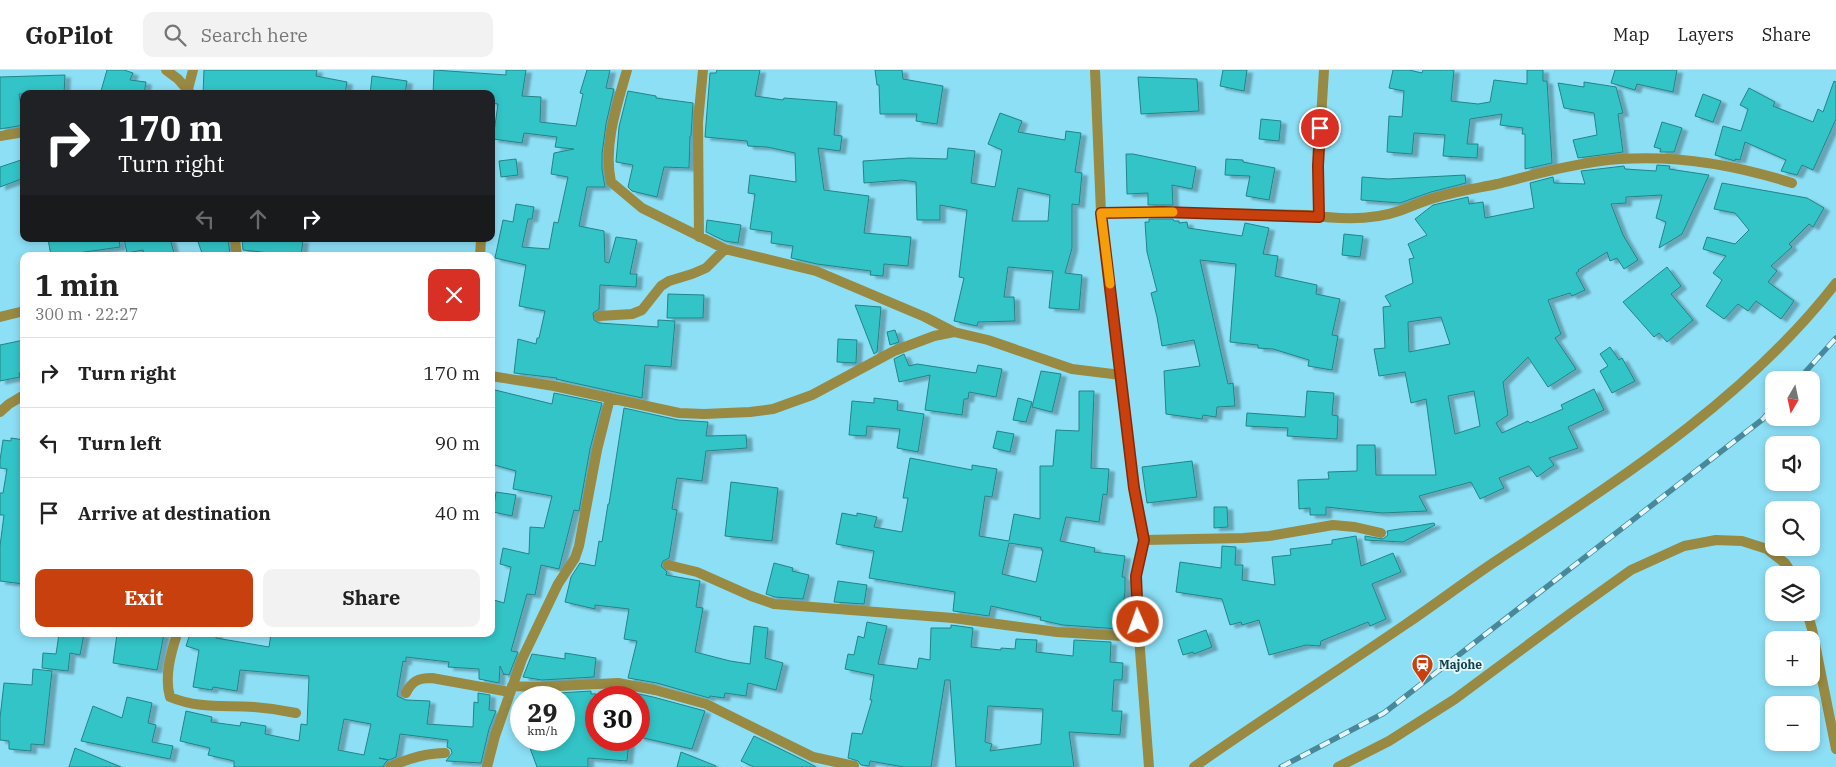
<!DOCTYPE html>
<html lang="en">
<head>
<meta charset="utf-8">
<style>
  :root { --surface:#fff; --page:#f2f2f2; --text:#222; --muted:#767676; --line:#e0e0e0; --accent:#c8400d }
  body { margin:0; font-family:"IBM Plex Serif",serif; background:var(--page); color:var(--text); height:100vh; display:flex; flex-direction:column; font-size:19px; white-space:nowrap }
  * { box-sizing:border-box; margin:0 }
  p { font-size:16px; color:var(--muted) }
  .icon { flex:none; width:28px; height:28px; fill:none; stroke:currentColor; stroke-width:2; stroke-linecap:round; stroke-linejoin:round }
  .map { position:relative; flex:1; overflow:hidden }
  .side { position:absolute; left:20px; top:182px; width:475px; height:385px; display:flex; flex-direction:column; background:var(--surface); border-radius:10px; box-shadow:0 2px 8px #0003 }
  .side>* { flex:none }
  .guide { position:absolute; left:20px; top:20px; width:475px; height:152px; border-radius:10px; box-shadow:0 2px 8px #0003; background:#202124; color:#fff; overflow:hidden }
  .needle { width:32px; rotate:189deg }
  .controls { position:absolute; left:1765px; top:301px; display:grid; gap:10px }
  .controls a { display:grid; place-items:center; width:55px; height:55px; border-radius:10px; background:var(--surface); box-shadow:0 2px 8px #0003; font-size:25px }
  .speed { position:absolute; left:510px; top:616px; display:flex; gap:10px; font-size:25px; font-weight:700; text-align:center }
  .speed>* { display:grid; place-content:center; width:65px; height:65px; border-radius:50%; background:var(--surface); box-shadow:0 2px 8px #0003; line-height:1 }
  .speed small { font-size:12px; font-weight:400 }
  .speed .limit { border:8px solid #d22; background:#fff; color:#111 }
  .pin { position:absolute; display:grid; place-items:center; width:42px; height:42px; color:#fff; margin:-21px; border:2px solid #fff; border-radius:50%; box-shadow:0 1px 5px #0007 }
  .me { position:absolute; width:55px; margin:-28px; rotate:358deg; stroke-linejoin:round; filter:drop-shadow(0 0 4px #0008) }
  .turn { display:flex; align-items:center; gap:18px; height:105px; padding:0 15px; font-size:22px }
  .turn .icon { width:65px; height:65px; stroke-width:2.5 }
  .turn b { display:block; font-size:35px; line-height:42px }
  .lanes { display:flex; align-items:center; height:48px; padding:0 15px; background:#0003; justify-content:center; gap:25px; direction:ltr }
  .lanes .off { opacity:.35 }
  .round { display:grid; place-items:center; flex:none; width:52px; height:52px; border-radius:10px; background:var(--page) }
  .headline { display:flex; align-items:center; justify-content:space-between; height:85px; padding:0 15px }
  h1 { font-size:30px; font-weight:700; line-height:38px }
  .button { display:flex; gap:10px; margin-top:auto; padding:10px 15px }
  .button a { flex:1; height:58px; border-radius:10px; background:var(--accent); color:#fff; font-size:20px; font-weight:700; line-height:58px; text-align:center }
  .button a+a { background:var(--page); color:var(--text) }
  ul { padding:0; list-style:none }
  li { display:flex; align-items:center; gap:15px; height:70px; padding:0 15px; border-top:1px solid var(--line) }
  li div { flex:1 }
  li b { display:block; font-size:19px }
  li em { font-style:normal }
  header { display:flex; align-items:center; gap:30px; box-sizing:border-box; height:70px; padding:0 25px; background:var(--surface); border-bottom:1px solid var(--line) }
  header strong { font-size:24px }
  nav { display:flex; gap:28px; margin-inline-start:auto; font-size:18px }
  .search { width:350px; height:45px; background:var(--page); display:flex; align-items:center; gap:12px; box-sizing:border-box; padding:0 18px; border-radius:10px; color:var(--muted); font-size:19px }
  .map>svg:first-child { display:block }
  .building { fill:#33c4c7; stroke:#218487; fill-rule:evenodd; filter:url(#shadow) }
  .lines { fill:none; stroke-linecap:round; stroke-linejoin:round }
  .minor { stroke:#988943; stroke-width:10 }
  .rail-casing { stroke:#488898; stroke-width:5.5 }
  .rail { stroke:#e2f6fb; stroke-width:4; stroke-dasharray:11; stroke-linecap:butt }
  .route-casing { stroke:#822a08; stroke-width:12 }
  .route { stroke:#c8400d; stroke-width:9 }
  .slow { stroke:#f59e0b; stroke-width:9 }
  .labels { text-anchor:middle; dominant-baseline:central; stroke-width:4; stroke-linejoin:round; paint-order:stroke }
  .poi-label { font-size:12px; font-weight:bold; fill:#10414c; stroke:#e2f6fb; text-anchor:start }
</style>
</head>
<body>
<header>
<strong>GoPilot</strong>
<div class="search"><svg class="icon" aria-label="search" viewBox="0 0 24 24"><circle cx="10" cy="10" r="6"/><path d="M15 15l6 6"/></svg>Search here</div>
<nav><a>Map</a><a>Layers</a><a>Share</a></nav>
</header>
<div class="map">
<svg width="1836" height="697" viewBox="0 0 1836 697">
  <defs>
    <filter id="shadow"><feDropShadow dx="5.5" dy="3" stdDeviation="1" flood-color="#0004"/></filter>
  </defs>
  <rect width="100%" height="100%" fill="#8ddff6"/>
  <!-- building -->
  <path class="building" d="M107,0H124L133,3L130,10L146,12L144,24H108L101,21Z
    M204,0H317L316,6L347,12L345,24H203Z
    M434,0L506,5V0H526L522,26L541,27L540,52L576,56L583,24L580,23L587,0H610L606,18L614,19L606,54L602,84V99L605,117H587L579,156L604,161L605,192L609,193L616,167L637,170L630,204H637L636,217L600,215L599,239L593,243L594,250L599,253L658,257V250L675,251L671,297L645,295L642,328L556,309L557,308L514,303L518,269L536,274L537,268H539L545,241L519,236L526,195L495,188L503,150L513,152L516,134L534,137L532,149H528L522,177L549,179L554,152L558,153L568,107L551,104L554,83L574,79L555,77L557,67L524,63L522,73L493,69L498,34L491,33V24H433Z
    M717,0H760L755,26L783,30L784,28L837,32L834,65L842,66L840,81L818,78L824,120L869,126L864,163L911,167L908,196L884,194L883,206L870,205L871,201L817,194L791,188L793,176L771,173L772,162L750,159L755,124L748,123L750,105L796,112L795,83L767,77L748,76L747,71L705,67L710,3H716Z
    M875,0H902L903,9L943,16L937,54L916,51L917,44H880L879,15H877Z
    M1223,0H1247L1244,21L1220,16Z
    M1393,0H1409L1422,3L1423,0H1454L1451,31L1478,34L1490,32L1494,10L1527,14V0H1543V11H1547L1552,93L1525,99V64H1522L1523,58L1500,55L1502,44L1470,49L1467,74H1478L1477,88L1443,86L1445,65L1414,63L1412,84L1387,82L1389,46L1402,47L1404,21L1389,18Z
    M1615,0H1677L1673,22L1637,14L1635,20L1611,13Z
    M65,5L64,24H19L24,55L0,59V7Z
    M372,6L407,11L405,24H370Z
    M1138,7L1197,9L1199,41L1141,44Z
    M1834,11L1836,12V49L1813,100L1802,95L1797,105L1781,101L1786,90L1745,72L1740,90L1735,89V91L1715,85L1723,56L1741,61L1748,39L1740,35L1749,18L1775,32L1773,36L1813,52L1818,39L1823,42Z
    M1584,12L1616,17L1623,43L1618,44L1623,82L1578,88L1573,70L1597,65L1594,43L1564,38L1558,13L1584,17Z
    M628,21L656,26V28L693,33L691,66H690L689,98L664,97L657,127L632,121L628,117L633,95L616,92L619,57Z
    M1703,24L1721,31L1713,52L1695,46Z
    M1000,43L1022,51L1018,62L1065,70L1066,61L1081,63L1075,102L1082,103L1079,135L1072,134V178L1065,203L1082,205L1079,240L1049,238L1053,201L1008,197L1004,227H1014L1015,251L978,252L977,256L954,251L964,208L959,207L967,140L940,135V150H917L916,112L902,110L864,113L863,91L909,88L947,89L948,78L975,81L971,113L995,117L1002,80L988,74ZM1018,118L1050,125L1048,151H1012Z
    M1261,49L1281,51L1279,71L1259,69Z
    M1662,52L1682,58L1674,82H1660L1661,79L1654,77Z
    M1126,84H1133L1196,97L1192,119L1172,115L1173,135H1148V123L1127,124Z
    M24,89V108L0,117V97Z
    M516,89L518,105L501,107L499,91Z
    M1226,89L1243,90V92L1275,98L1269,130L1246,126L1250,106L1225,105Z
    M1657,95L1670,96L1669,99L1709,105L1682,164L1659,178L1666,152L1656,148L1662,125L1626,127V133L1611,134L1623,165L1638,190L1624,199L1617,188L1610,191L1607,182L1578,200L1579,201L1576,203L1585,220L1572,226L1570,223L1548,230L1561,264L1555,268L1576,299L1548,317L1528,287L1503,312L1508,345L1496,353L1502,363L1528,351L1530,353L1563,339L1561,335L1594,319L1604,340L1568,357L1578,378L1549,388L1554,395L1537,407L1529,396L1499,408L1504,418L1480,429L1471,412L1419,426L1427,441L1382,443L1326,437V445H1310V438L1299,439L1298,410L1329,409L1328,402L1357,401V375H1375L1376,405H1436L1426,329L1411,333L1405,302L1379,306L1374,279L1385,278L1383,237L1391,236L1385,226L1413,213L1409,189L1414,188L1408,174L1427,165L1415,149L1433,135L1468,127L1469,134L1483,132L1485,148L1534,138L1530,113L1553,107L1554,113L1585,114L1581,101L1624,96L1625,99L1656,101ZM1441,247L1450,274L1409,282L1408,252ZM1474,321L1480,356L1455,364L1448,326Z
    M1465,105L1466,113L1431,122L1400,133L1361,130L1362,107L1388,109Z
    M1722,113L1807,128L1824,138L1813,157L1809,154L1789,174L1792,177L1771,196L1777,201L1768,212L1794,231L1781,249L1756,231L1748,241L1738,234L1724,249L1706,236L1722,210L1713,203L1726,186L1703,179L1707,167L1735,174L1749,160L1735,143L1714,139Z
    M1149,149H1173L1174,151H1179V153L1187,152L1188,158L1242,166L1245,153L1269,158L1263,184L1278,186L1275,206L1317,215L1316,224L1340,229L1332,265L1338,266L1332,300L1308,296L1309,290L1273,279L1258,278V275L1230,272L1236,194L1200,190L1228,314L1233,313L1235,336L1217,337L1216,347L1203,345L1202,349L1166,344L1164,301L1200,296L1194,270L1162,276L1157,247L1151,223L1157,221L1147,182L1145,152H1149Z
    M707,150L741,155L738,173L725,171L706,162Z
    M1344,164L1363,166L1360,187L1342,185Z
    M48,169H119L120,177L78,183L79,186H51Z
    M124,169H170L175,186H145L143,180L127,183Z
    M197,169H228L230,184L223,186H203Z
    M242,169L303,170L301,186H270V183L243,180Z
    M1667,197L1681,216L1671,224L1693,250L1667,272L1659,263L1654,267L1623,232Z
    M668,224L704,225L703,248H667Z
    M855,235L881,237L877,282L874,284Z
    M895,260L899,272L890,275L887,262Z
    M838,269L857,270L856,293L837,292Z
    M24,270V302L19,303L20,307L0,311V275Z
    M1610,277L1619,290L1622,288L1635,311L1612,323L1600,301L1608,296L1600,284Z
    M904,284L909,296L917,294L976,303L978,295L1002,299L996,327L969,322L968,329H964L962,345L925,340L930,305L899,312L894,289Z
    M1041,301L1061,304L1052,342L1032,337Z
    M491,319L552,334L554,323L602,333L590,379L579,441L574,440L559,499L541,495L535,525L527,524L511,581L518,582L509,605L504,604V605L500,596L499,613L479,609V599L448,597L449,592L406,587V592L403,591L397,626L406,630L430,631L427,654L473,657L474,632L478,633V623L490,625L489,640L496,641L489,659L481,693L446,691L452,683L451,679L447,677L448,670L400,664L396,687L389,690L379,688L388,690L385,693L383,697H234V691L208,685L210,678L180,671L186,641L212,647L211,652L240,656L241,652L266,656L265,664L299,671L301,654L307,655L309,606L240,600L237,621L213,617L212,620L193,617L199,580L186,576L190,564H217L216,568L269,577L271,564H491V540L494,530L504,533L511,497L500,494L503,478L529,484L530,457L544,458L552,426L513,419L516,401L491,394ZM344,649L371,654L364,685L338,680Z
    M1079,321H1094L1091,398L1109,399L1107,425L1103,424L1099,452L1066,447L1060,471L1095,478L1094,482L1125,486L1122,507H1125V522L1119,559L1063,555L1040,550L1041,547L991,536L989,546L953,541L955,522L869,508L874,481L836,474L842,443L857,446V443L877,447L874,457L902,462L908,428H903L910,388L972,400V395L997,399L992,427L985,426L979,466L1009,471L1014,444L1040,449V396H1053L1056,360L1079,361ZM1009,473L1042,478L1041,480H1043L1036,512L1002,504Z
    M1307,321L1334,323L1332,345L1338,346L1337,369L1287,366L1288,358L1246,356L1247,343L1305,347Z
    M874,328L898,331L897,340L924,344L918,382L897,378L900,359L867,356L866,366L849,365L852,331L874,333Z
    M1018,328L1032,332L1026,352L1013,350Z
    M624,338L678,350L708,352L706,366L746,365L747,378L706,381L702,411L677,408L672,439L677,440L669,488L663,491L661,496L667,502L666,505L700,511L696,537L703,538L695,582L730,591L750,594L754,556L768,558L765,588L783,593L776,620L748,613L746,626L725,623L724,628L710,626L709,628L657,613L628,608L637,571L624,569L629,539L595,535V539L565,532L571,507L580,493L595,496L599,471L602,472L608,434H609Z
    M997,361L1014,364L1010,382L993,378Z
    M11,368L24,370V514L0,511V476L4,445H0V423H3L7,399L0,398V390L3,370L11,371Z
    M1192,391L1197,427L1147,433L1142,397Z
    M731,412L778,418L772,471L725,466Z
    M496,422L516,425L512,446L493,442Z
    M1214,437H1227L1228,457L1214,458Z
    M1434,453L1435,455L1403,472L1365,470V466L1383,469L1388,465L1387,461Z
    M1356,466L1361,496L1393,483L1401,502L1372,514L1386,549L1370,556L1368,552L1321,571L1320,576L1306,575L1269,585L1259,550L1242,555L1241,552L1230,555L1222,529L1176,522L1180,492L1221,498L1222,476L1236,477L1235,495H1243L1242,510L1275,515L1272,487L1291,485L1290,479L1332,474V470Z
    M774,493L793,498L792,501L809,505L803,529L775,527L766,524Z
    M838,511L867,515L864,534L834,532Z
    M867,552L887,556L878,594L917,599L919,588L930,590L931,558H951V555L973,558L971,577L1001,580V578L1015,579L1016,569L1037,570L1036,582L1073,586L1074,570L1111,572L1110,592L1123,593L1122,610H1114L1112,641H1122L1120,665L1069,662L1074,697H956L950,610H945L931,697H904L870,691L869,696L861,695L858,691L848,688L852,663L862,664L872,630H870L874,605L845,599L848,584L854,585L858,566L864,568ZM988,636L1043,639L1041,674L990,681L992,674L985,672Z
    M1206,560L1212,577L1194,584L1193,582L1183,585L1178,570Z
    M59,564H84L80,585L70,583L68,601L42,598L43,583L56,584Z
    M117,564H164L157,600L113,593Z
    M565,583L596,588L594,607L542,610L523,607L532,584L565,589Z
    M33,599L52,601L44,675L31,674V681L9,679V671L0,670V648L4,613L32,615Z
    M591,621V624H596V670H629L627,691L588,688V697H537L527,670H564V628H558L559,623Z
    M625,621L653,627L705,641L692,679L639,667V628H624Z
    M127,627L152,633L148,653L156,655L152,672L173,676L170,689L81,671L93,636L122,648Z
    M754,666L807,692L816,697H754L741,691Z
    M75,678L121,697H69Z
    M681,682L716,696V697H677Z"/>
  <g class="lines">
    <!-- minor -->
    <path class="minor" d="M166,0L178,9L191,24
      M627,0C617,35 603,76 611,112L642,138L725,179L816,201L925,247L954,262
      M1095,0L1101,143L1134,418L1144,470L1136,506L1139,567L1149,697
      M188,19L193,0
      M0,66L24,62
      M1101,143L1163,142L1308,145C1337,149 1371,151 1399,141C1412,137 1424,130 1438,127C1457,121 1478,118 1497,114C1537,104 1579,92 1620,89C1679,85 1736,95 1792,113
      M1319,147L1318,96L1324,0
      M699,167L698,52L703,0
      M235,169L237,186
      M480,186L481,169
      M599,246L632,244L642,240L661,216L669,211L692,204L706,198L725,179
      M0,247L24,241
      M491,306L554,316L679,343L704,344L750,342L773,339L812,325L894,281L934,266L954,262L988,270L1072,299L1121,305
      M0,342L9,334L24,325
      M1144,470L1243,468L1269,466L1333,455L1355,457L1381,463
      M668,495L697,502L751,526L774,534L953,548L1057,562L1139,567
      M1807,542L1812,559L1836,679
      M177,564C171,583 164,607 170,627C199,639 224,635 254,637C268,638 282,640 296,643
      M512,616L538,617L618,613L655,620L706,634L813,687L854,696
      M406,623C412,611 418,608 432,608L510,622
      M390,697C409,688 425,683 445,683
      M487,697L495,666L522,589L558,514L575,488L579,476L597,380L610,328
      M1194,697C1264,648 1336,602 1406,554C1437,533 1467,510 1499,489C1620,409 1746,329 1836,213
      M1338,697L1389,671L1455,629L1571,543L1631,500L1684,476L1716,470L1742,471L1767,479L1785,493L1793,505"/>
    <defs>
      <path id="rail" d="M1798,310L1836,268
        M1281,697L1384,643L1763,349L1774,336"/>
    </defs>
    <!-- rail casing -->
    <use href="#rail" class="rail-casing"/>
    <!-- rail -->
    <use href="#rail" class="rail"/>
  </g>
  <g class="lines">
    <defs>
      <path id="route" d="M1138,552L1136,506L1144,470L1134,418L1101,143L1163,142L1319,147L1318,96L1320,58"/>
    </defs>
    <!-- route casing -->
    <use href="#route" class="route-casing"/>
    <!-- route -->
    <use href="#route" class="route"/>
    <!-- slow -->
    <path class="slow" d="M1110,214L1101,143L1173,142"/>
  </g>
  <!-- icons -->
  <defs>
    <symbol id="station-pin" viewBox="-11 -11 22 30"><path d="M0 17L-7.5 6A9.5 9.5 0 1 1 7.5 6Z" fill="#c8400d" stroke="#e2f6fb"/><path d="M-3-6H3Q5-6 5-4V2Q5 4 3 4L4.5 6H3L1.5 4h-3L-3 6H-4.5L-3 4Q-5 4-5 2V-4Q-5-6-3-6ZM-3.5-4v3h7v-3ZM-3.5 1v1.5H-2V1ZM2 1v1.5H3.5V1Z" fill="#fff"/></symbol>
  </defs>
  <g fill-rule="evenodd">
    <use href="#station-pin" x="1410" y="582" width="25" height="34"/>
  </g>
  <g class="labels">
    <!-- poi labels -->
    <g class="poi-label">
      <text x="1439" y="594">Majohe</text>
    </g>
  </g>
</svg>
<div class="controls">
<a><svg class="needle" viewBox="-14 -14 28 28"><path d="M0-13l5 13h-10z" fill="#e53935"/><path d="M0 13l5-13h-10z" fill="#767676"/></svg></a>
<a><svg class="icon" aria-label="sound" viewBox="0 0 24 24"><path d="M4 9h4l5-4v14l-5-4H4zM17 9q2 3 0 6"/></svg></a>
<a><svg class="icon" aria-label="search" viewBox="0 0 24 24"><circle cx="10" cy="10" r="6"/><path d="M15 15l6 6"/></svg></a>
<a><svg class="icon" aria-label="layers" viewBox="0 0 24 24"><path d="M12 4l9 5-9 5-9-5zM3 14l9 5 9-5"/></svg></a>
<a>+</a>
<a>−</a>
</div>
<div class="speed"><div>29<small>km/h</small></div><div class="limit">30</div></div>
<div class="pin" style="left:1320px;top:58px;background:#d93025"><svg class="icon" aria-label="arrive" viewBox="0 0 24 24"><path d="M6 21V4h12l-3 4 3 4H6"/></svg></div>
<svg class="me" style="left:1138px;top:552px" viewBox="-20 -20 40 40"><circle r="17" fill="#c8400d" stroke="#fff" stroke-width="3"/><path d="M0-11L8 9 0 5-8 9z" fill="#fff"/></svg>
<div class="guide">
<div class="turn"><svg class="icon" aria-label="right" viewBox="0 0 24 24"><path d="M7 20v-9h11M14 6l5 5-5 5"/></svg><div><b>170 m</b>Turn right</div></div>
<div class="lanes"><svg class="icon off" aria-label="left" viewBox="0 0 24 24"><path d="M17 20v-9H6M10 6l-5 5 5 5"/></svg><svg class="icon off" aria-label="ahead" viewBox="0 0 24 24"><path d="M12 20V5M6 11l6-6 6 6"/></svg><svg class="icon" aria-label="right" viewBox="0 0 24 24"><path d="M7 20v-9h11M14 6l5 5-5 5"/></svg></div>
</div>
<section class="side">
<div class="headline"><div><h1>1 min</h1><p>300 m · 22:27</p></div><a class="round" style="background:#d93025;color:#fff"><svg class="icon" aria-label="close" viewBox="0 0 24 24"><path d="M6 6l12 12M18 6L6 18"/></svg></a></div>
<ul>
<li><svg class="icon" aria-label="right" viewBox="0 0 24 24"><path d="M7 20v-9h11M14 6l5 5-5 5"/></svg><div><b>Turn right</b></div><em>170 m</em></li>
<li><svg class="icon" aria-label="left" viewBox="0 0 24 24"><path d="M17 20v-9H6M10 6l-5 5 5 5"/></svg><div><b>Turn left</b></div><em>90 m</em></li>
<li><svg class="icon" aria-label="arrive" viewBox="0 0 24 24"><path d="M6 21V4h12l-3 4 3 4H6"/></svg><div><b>Arrive at destination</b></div><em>40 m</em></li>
</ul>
<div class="button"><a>Exit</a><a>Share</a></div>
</section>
</div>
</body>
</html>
